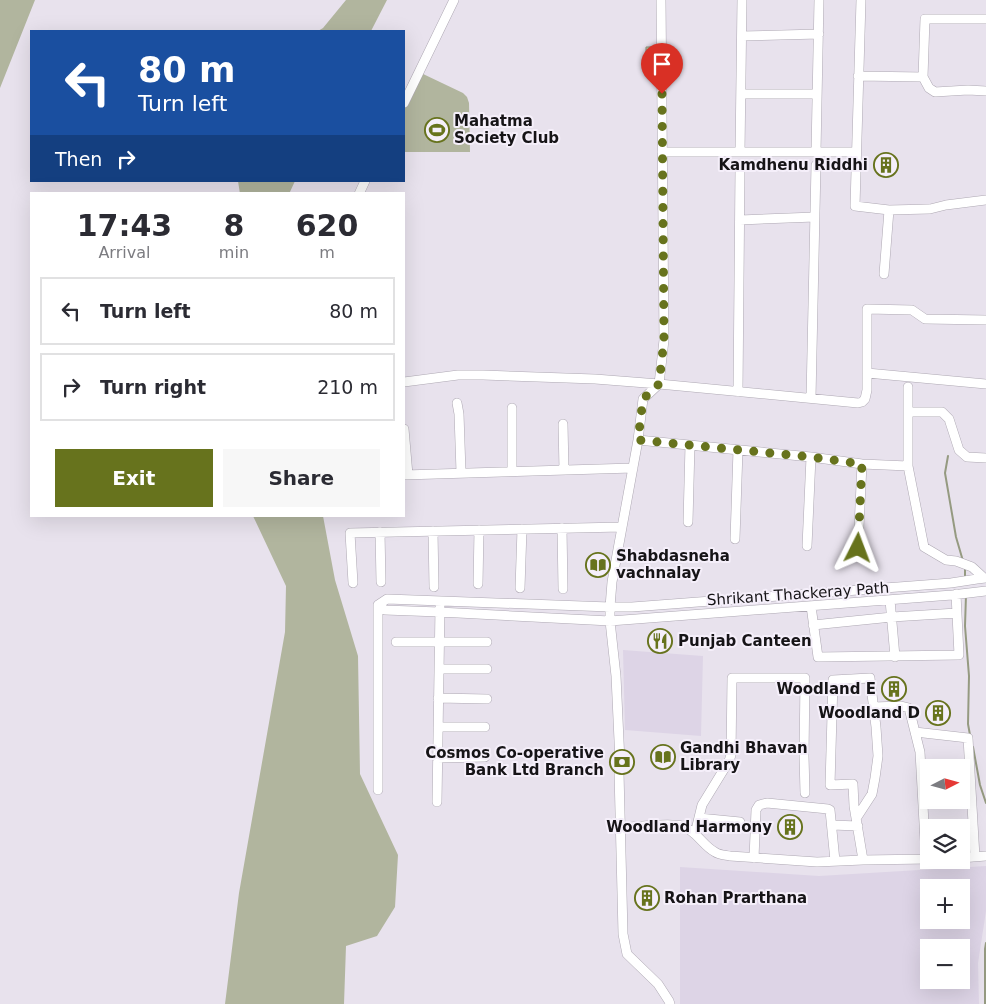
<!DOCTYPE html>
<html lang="en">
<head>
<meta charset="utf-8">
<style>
  :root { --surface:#fff; --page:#f7f7f7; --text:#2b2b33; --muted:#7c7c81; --line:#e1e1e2; --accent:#67731d }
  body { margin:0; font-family:"DejaVu Sans",sans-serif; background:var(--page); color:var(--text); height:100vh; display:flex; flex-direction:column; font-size:19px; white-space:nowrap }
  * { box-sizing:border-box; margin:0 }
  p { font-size:16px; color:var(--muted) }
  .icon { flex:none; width:28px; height:28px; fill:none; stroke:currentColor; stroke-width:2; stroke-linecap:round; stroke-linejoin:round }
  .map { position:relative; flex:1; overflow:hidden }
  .details { position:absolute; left:30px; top:192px; width:375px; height:325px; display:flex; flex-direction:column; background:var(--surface); border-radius:0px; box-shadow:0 5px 20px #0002 }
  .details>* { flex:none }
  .banner { position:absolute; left:30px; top:30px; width:375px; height:152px; border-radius:0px; box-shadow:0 5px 20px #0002; background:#1a4fa0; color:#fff; overflow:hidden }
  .needle { width:32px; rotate:84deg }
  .controls { position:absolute; left:920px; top:759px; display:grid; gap:10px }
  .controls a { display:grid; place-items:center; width:50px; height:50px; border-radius:0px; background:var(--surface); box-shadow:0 5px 20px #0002; font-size:25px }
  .pin { position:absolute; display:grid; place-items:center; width:42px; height:42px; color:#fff; margin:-51px -21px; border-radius:50% 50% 50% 0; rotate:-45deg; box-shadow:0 0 5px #0007 }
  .pin .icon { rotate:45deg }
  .me { position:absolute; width:55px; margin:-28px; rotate:3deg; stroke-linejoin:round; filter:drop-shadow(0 0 4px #0008) }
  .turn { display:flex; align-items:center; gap:18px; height:105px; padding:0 25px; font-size:22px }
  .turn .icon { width:65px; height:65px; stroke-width:2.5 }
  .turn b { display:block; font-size:35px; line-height:42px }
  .then { display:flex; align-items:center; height:48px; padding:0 25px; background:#0003; gap:10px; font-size:19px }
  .eta { display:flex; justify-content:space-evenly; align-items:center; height:85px; text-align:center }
  .eta b { font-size:30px; font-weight:600; line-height:35px }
  .cta { display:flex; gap:10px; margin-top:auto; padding:10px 25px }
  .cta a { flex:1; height:58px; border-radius:0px; background:var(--accent); color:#fff; font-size:20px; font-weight:600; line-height:58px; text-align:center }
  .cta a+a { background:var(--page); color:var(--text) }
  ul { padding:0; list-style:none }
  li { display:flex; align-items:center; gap:15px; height:68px; margin:0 10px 8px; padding:0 15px; border:2px solid var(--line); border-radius:0px }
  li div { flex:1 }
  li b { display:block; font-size:19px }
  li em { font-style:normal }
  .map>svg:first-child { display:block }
  .built { fill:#ddd4e6; fill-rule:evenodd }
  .green { fill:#b1b59e }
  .water { fill:#cbd3ae; stroke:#959a81 }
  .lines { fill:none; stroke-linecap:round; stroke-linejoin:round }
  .stream { stroke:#959a81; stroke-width:2 }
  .minor-casing { stroke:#aea8b3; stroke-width:10 }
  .minor { stroke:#fff; stroke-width:9 }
  .route { stroke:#67731d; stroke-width:9; stroke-dasharray:0 16.2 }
  .labels { text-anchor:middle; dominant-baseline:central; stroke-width:4; stroke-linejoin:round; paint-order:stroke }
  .poi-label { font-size:15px; font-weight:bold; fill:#161417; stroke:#f5effa; text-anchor:start }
  .street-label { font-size:15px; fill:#161417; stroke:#f5effa }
</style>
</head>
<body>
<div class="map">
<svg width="986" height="1004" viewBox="0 0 986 1004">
  <rect width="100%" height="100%" fill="#e8e2ed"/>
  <!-- built -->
  <path class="built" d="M623,650L703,656L701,736L625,730Z
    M986,866V911L978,963L979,1004H680V867L819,876ZM929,888H961V920H929ZM929,948H961V980H929Z"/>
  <!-- green -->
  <path class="green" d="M0,0H35L0,88Z
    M346,0H387L371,31H318L323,28Z
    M421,73L463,93L467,97L469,103L470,152H404V108Z
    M238,181H295L289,194H240Z
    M253,516H323L335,580L358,656L360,774L398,855L395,907L377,936L346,946L344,1004H225L239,893L285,632L286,586Z"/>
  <!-- water -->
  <path class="water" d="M646,47H657V74H646Z"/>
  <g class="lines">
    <!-- stream -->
    <path class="stream" d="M948,456L945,473L956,537L963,561
      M965,568V578
      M966,595L965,626L969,676L968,724L970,735
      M973,747L980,785L986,803
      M985,1004V949L986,943"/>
    <defs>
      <path id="minor" d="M661,0L664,340L659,384L643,399L638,440L612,582L610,607V621L616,676L620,762L619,772L623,934L627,954L658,984L669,1001L670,1004
        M861,0L855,206L889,210L930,209L946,205L986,200
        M742,36L819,34
        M858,76L923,77L925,19H986
        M923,77L929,88L935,92L968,90L986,91
        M741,94H817
        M404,103L454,0
        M662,152H856
        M740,152L742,0
        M816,152L819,0
        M359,194L365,181
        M740,220L815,217
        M884,274L889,210
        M867,373L986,384
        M404,382L458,375H483L595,379L659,384L858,403L862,402L865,399L867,390V309L912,310L925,319L986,320
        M908,387V466L924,547L946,560L956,561L972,567L984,578
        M738,392L740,169
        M811,398L816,165
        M457,403L459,414L461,472
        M512,408V471
        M908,412H942L949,419L959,450L967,457L986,458
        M563,424L564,470
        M404,429L408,475
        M638,440L811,457L862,464L908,466
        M404,475L633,468
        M688,522L690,445
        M562,528L563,589
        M433,531L434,587
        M380,532L381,582
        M735,539L738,450
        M807,546L811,457
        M858,548L862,464
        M353,583L350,533L622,527
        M478,584L479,530
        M520,588L522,529
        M890,600L895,657
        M378,605L385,610L439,612L610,621L952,595L986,591
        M378,605L387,599L610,607H632L951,583L977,579L986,578
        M811,606L818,657L959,655L956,594
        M813,625L892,617L957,613
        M396,642H487
        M439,669H487
        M438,698L487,699
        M873,707L901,706L909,708L920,752L926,859
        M438,727H485
        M915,732L968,738L975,857
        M437,758L485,757
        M378,790V605
        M437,802L440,607
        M857,817L872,794L875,778L878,756L876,727L870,678L833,680L830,785L853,784L854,806L863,860
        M699,818L740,822
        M832,825L858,826
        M620,828C635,827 669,822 682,826C696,830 703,846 715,852C719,855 725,855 730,856L817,862L863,860L929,859
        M695,834L702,805L729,761L731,755L732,678H805L804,756L805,793
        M754,858L756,810L759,805L767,803L828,809L830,810L835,861
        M961,858L986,856"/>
    </defs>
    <!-- minor casing -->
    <use href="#minor" class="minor-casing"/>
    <!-- minor -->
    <use href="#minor" class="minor"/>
  </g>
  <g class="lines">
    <!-- route -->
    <path class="route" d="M662,94L664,340L659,384L643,399L638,440L811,457L862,464L858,548"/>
  </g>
  <!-- icons -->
  <defs>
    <symbol id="stadium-ring" viewBox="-11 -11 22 22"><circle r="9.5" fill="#f5effa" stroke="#67731d" stroke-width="1.5"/><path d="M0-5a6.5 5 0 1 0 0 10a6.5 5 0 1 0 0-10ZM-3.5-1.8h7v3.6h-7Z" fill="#67731d"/></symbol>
    <symbol id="building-ring" viewBox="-11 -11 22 22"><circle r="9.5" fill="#f5effa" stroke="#67731d" stroke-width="1.5"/><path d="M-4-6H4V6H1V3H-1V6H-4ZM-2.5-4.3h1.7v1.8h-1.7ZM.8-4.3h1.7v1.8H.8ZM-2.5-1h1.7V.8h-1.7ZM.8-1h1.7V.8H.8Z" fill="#67731d"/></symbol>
    <symbol id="library-ring" viewBox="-11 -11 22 22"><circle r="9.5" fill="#f5effa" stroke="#67731d" stroke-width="1.5"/><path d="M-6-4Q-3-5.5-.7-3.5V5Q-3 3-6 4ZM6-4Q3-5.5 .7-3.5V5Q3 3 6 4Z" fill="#67731d"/></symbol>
    <symbol id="restaurant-ring" viewBox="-11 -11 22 22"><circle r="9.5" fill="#f5effa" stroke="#67731d" stroke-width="1.5"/><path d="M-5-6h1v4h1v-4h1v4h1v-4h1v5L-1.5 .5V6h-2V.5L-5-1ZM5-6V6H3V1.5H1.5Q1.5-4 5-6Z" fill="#67731d"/></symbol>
    <symbol id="bank-ring" viewBox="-11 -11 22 22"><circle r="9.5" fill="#f5effa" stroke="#67731d" stroke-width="1.5"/><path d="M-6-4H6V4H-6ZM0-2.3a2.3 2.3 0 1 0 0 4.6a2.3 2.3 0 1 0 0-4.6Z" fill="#67731d"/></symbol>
  </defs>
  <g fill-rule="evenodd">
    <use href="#stadium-ring" x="423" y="116" width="28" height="28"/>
    <use href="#building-ring" x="872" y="151" width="28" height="28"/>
    <use href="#library-ring" x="584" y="551" width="28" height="28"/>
    <use href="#restaurant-ring" x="646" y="627" width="28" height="28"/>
    <use href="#building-ring" x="880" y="675" width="28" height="28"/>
    <use href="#building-ring" x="924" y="699" width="28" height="28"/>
    <use href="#library-ring" x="649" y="743" width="28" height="28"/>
    <use href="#bank-ring" x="608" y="748" width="28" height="28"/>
    <use href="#building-ring" x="776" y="813" width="28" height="28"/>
    <use href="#building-ring" x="633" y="884" width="28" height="28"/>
  </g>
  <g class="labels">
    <!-- poi labels -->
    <g class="poi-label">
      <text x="454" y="121">Mahatma<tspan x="454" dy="17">Society Club</tspan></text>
      <text x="868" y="165" text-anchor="end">Kamdhenu Riddhi</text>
      <text x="616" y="556">Shabdasneha<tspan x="616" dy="17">vachnalay</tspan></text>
      <text x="678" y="641">Punjab Canteen</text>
      <text x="876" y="689" text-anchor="end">Woodland E</text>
      <text x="920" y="713" text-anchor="end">Woodland D</text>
      <text x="680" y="748">Gandhi Bhavan<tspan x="680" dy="17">Library</tspan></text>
      <text x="604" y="753" text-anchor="end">Cosmos Co-operative<tspan x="604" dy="17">Bank Ltd Branch</tspan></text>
      <text x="772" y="827" text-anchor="end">Woodland Harmony</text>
      <text x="664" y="898">Rohan Prarthana</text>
    </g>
    <!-- street labels -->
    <g class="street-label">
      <text transform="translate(798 594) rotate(-4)">Shrikant Thackeray Path</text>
    </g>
  </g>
</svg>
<div class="controls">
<a><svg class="needle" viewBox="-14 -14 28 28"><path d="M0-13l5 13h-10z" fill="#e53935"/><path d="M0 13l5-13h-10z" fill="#7c7c81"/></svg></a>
<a><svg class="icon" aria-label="layers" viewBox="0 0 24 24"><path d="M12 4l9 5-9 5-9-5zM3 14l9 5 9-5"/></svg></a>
<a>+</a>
<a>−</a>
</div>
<div class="pin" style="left:662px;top:94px;background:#d93025"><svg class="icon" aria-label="arrive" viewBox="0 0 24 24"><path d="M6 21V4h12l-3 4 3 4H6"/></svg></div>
<svg class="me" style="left:858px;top:548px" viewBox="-20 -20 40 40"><path d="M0-17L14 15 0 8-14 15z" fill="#67731d" stroke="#fff" stroke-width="4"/></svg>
<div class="banner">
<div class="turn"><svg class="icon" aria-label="left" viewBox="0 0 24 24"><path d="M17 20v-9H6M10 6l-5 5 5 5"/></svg><div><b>80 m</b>Turn left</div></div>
<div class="then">Then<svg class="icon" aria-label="right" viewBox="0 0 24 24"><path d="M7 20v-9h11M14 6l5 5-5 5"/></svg></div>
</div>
<section class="details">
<div class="eta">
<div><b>17:43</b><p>Arrival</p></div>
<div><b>8</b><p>min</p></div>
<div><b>620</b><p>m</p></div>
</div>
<ul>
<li><svg class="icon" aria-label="left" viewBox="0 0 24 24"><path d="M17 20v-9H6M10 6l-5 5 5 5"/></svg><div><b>Turn left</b></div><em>80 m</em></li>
<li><svg class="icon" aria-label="right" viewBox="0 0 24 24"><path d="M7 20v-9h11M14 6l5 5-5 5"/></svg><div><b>Turn right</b></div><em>210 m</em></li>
</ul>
<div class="cta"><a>Exit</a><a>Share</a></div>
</section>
</div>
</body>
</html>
